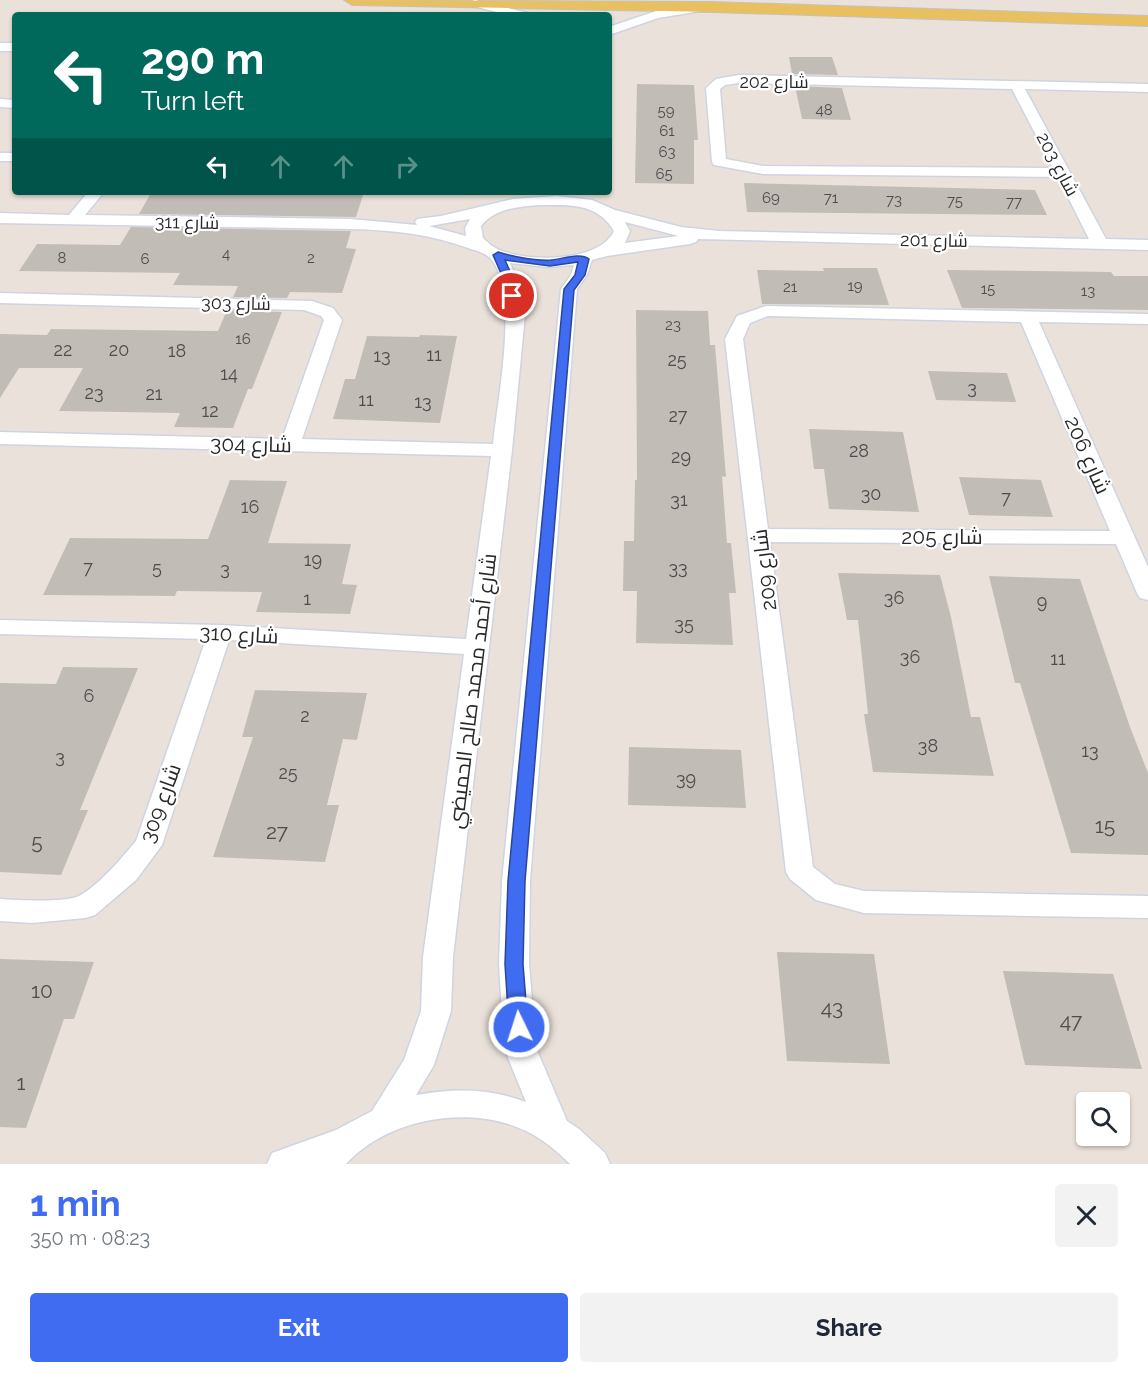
<!DOCTYPE html>
<html lang="en">
<head>
<meta charset="utf-8">
<style>
  :root { --surface:#fff; --page:#f2f2f3; --text:#1f2937; --muted:#747a83; --accent:#406cf1 }
  body { margin:0; font-family:Raleway,Cairo,sans-serif; background:var(--page); color:var(--text); height:100vh; display:flex; flex-direction:column; font-size:22px; white-space:nowrap }
  * { box-sizing:border-box; margin:0 }
  p { font-size:20px; color:var(--muted) }
  .icon { flex:none; width:33px; height:33px; fill:none; stroke:currentColor; stroke-width:2; stroke-linecap:round; stroke-linejoin:round }
  .map { position:relative; height:1164px; overflow:hidden }
  .side { display:flex; flex-direction:column; background:var(--surface); flex:1 }
  .side>* { flex:none }
  .guide { position:absolute; left:12px; top:12px; width:600px; height:183px; border-radius:6px; box-shadow:0 2px 4px #0004; background:#00695c; color:#fff; overflow:hidden }
  .fabs { position:absolute; left:1076px; top:1092px; display:grid; gap:12px }
  .fabs a { display:grid; place-items:center; width:54px; height:54px; border-radius:6px; background:var(--surface); box-shadow:0 2px 4px #0004; font-size:30px }
  .pin { position:absolute; display:grid; place-items:center; width:51px; height:51px; color:#fff; margin:-26px; border:3px solid #fff; border-radius:50%; box-shadow:0 2px 6px #0007 }
  .me { position:absolute; width:66px; margin:-33px; rotate:356deg; stroke-linejoin:round; filter:drop-shadow(0 0 4px #0008) }
  .turn { display:flex; align-items:center; gap:21px; height:126px; padding:0 30px; font-size:27px }
  .turn .icon { width:78px; height:78px; stroke-width:2.5 }
  .turn b { display:block; font-size:42px; line-height:51px }
  .lanes { display:flex; align-items:center; height:57px; padding:0 30px; background:#0003; justify-content:center; gap:30px; direction:ltr }
  .lanes .off { opacity:.35 }
  .round { display:grid; place-items:center; flex:none; width:63px; height:63px; border-radius:6px; background:var(--page) }
  .head { display:flex; align-items:center; justify-content:space-between; height:102px; padding:0 30px }
  h1 { font-size:36px; font-weight:700; line-height:45px; color:var(--accent) }
  .action { display:flex; gap:12px; margin-top:auto; padding:12px 30px }
  .action a { flex:1; height:69px; border-radius:6px; background:var(--accent); color:#fff; font-size:24px; font-weight:700; line-height:69px; text-align:center }
  .action a+a { background:var(--page); color:var(--text) }
  .map>svg:first-child { display:block }
  .building { fill:#c2bcb7 }
  .lines { fill:none; stroke-linecap:round; stroke-linejoin:round }
  .minor-casing { stroke:#cfd4e0; stroke-width:3 }
  .primary-casing { stroke:#c3c3c3; stroke-width:2 }
  .minor { fill:#fff; fill-rule:evenodd }
  .primary { fill:#e9c060; fill-rule:evenodd }
  .route { fill:#406cf1; stroke:#2a469d; stroke-width:1.5 }
  .labels { text-anchor:middle; dominant-baseline:central; stroke-width:4.5; stroke-linejoin:round; paint-order:stroke }
  .far-number-label { font-size:15px; fill:#4e4d4c }
  .far-street-label { font-size:18px; fill:#282828; stroke:#fff }
  .number-label { font-size:18px; fill:#4e4d4c }
  .street-label { font-size:21px; fill:#282828; stroke:#fff }
  .near-number-label { font-size:21px; fill:#4e4d4c }
</style>
</head>
<body>
<div class="map">
<svg width="1148" height="1164" viewBox="0 0 1148 1164">
  <rect width="100%" height="100%" fill="#eae2da"/>
  <!-- building -->
  <path class="building" d="M789,57H832L838,75L792,74Z
    M637,84L694,85L698,140H694V184L635,183Z
    M795,86L842,88L851,120L802,119Z
    M744,183L1035,190L1047,215L747,212Z
    M228,192H364L356,217L139,214L151,193L228,194Z
    M131,227L351,231L346,248L356,249L342,293L290,292L287,298L233,297L238,286L173,285L180,273L19,271L37,244L120,245Z
    M823,268H877L889,305L762,304L757,270L824,271Z
    M947,270L1111,272L1114,276H1148V310L962,308Z
    M227,310L282,312L252,389H248L233,428L174,427L180,413L59,411L83,368H19L0,398V334L47,335L51,329L218,331Z
    M636,310L708,311L710,345H715L726,477L722,476L727,543H731L736,593H729L733,645L636,643L637,591H623L624,541H634L635,480H637Z
    M420,335L457,336L440,423L333,419L345,379H355L367,336L419,337Z
    M928,371L1007,373L1016,402L936,400Z
    M809,429L903,432L919,512L829,509L824,469H814Z
    M959,477L1041,480L1053,517L969,515Z
    M230,480L287,481L268,543L351,544L342,584L357,585L350,614L256,612L262,592L177,591L175,596L43,595L70,538L208,539Z
    M838,573L940,575L951,617L971,717H980L994,776L873,772L864,714H868L858,620H847Z
    M989,576L1080,579L1130,727L1148,773V855L1071,853L1020,683H1015Z
    M63,667L138,668L80,810H88L61,875L0,872V683L56,684Z
    M255,690L367,693L357,740L343,739L327,805H339L325,862L213,857L253,737H242Z
    M629,747L741,750L746,808L628,805Z
    M777,952L874,954L890,1064L787,1061Z
    M0,959L94,962L74,1019H64L26,1128L0,1127Z
    M1003,971L1113,974L1142,1069L1025,1065Z"/>
  <g class="lines">
    <defs>
      <path id="minor" d="M475,0L528,13L530,15H509L469,5L467,3Z
        M709,4L715,7L713,9L658,18L609,35V27L656,11Z
        M0,43H15V51H0Z
        M739,75L1148,84V92L1025,89L1106,239L1148,240V250L698,239L696,242L690,244L607,256L592,260L587,275L577,289L530,881L529,964L536,1048L567,1121L579,1129L605,1153L610,1164H570C557,1151 543,1139 526,1131C470,1104 388,1118 346,1164H267L272,1153L336,1130L372,1111L404,1060L421,1011L423,957L464,654L229,640L162,845L136,880L95,915L85,918L32,923L0,921V899C18,900 64,903 79,896C98,886 122,858 136,841L206,639L0,634V620L220,625L466,639L491,456L0,444V432L282,439L324,320L321,316L304,310L0,303V293L312,301L333,308L342,320L302,439L493,444C497,402 520,292 491,259C487,254 478,251 471,249C431,234 392,230 350,229L0,223V213L69,215L88,192H104L85,215L350,219L417,225L415,222L417,219L441,216L513,199L557,196L592,200L615,210L681,227L719,231L1089,239L1058,177L763,174L714,165L712,162L706,88L716,79ZM739,83L1012,89L1053,168L763,166L726,159L720,89L725,85ZM538,205C569,205 597,202 614,231C600,262 530,262 502,251C495,249 488,243 483,238L481,226C495,208 518,207 538,205ZM470,219L465,228L466,236L429,226ZM625,222L675,235L678,236L625,243L630,231ZM510,263L547,267L574,265L571,275L561,289L502,881L499,964L504,1048L526,1102C490,1088 454,1088 416,1095L434,1065L451,1011L453,957L512,450L525,315L516,277Z
        M0,99L15,100V108L0,107Z
        M0,153H15V161H0Z
        M766,306L1148,314V324L1039,322L1148,567V600L1140,598L1137,593L1116,544L770,542L813,867L835,884L864,891L1148,896V918L864,913L816,900L790,879L786,872L725,339L737,316ZM768,316L1021,322L1110,531L768,529L743,339L750,323Z"/>
      <path id="primary" d="M344,0L712,2L1148,16V26L712,12L352,5Z"/>
    </defs>
    <!-- minor casing -->
    <use href="#minor" class="minor-casing"/>
    <!-- primary casing -->
    <use href="#primary" class="primary-casing"/>
    <!-- minor -->
    <use href="#minor" class="minor"/>
    <!-- primary -->
    <use href="#primary" class="primary"/>
  </g>
  <!-- route -->
  <path class="route" d="M498,252C515,257 534,261 551,260C563,259 580,252 589,259L585,275L574,290L525,881L523,964L528,1027L525,1033L519,1035L512,1033L509,1027L505,964L508,881L564,289L575,275L578,262L550,266L505,260L513,278L517,296L512,300L507,296L503,278L493,255Z"/>
  <g class="labels">
    <!-- far-number labels -->
    <g class="far-number-label">
      <text x="824" y="110">48</text>
      <text x="666" y="111">59</text>
      <text x="667" y="131">61</text>
      <text x="667" y="152">63</text>
      <text x="664" y="174">65</text>
      <text x="771" y="198">69</text>
      <text x="831" y="198">71</text>
      <text x="894" y="200">73</text>
      <text x="955" y="201">75</text>
      <text x="1014" y="202">77</text>
      <text x="226" y="254">4</text>
      <text x="62" y="258">8</text>
      <text x="311" y="258">2</text>
      <text x="145" y="259">6</text>
      <text x="855" y="286">19</text>
      <text x="790" y="287">21</text>
      <text x="988" y="289">15</text>
      <text x="1088" y="291">13</text>
      <text x="673" y="325">23</text>
      <text x="243" y="339">16</text>
    </g>
    <!-- far-street labels -->
    <g class="far-street-label">
      <text x="774" y="81">شارع 202</text>
      <text transform="translate(1058 164) rotate(62)">شارع 203</text>
      <text transform="translate(187 222) rotate(1)">شارع 311</text>
      <text transform="translate(934 240) rotate(1)">شارع 201</text>
      <text transform="translate(236 303) rotate(1)">شارع 303</text>
    </g>
    <!-- number labels -->
    <g class="number-label">
      <text x="63" y="349">22</text>
      <text x="119" y="349">20</text>
      <text x="177" y="350">18</text>
      <text x="434" y="354">11</text>
      <text x="382" y="355">13</text>
      <text x="677" y="359">25</text>
      <text x="229" y="373">14</text>
      <text x="972" y="387">3</text>
      <text x="94" y="392">23</text>
      <text x="154" y="393">21</text>
      <text x="366" y="399">11</text>
      <text x="423" y="401">13</text>
      <text x="210" y="410">12</text>
      <text x="678" y="415">27</text>
      <text x="859" y="450">28</text>
      <text x="681" y="456">29</text>
      <text x="871" y="493">30</text>
      <text x="1006" y="497">7</text>
      <text x="679" y="499">31</text>
      <text x="250" y="506">16</text>
      <text x="313" y="559">19</text>
      <text x="88" y="567">7</text>
      <text x="157" y="567">5</text>
      <text x="678" y="567">33</text>
      <text x="225" y="568">3</text>
      <text x="894" y="597">36</text>
      <text x="307" y="598">1</text>
      <text x="1042" y="601">9</text>
      <text x="684" y="623">35</text>
      <text x="910" y="656">36</text>
      <text x="1058" y="658">11</text>
      <text x="89" y="695">6</text>
      <text x="305" y="715">2</text>
      <text x="928" y="745">38</text>
      <text x="1090" y="750">13</text>
      <text x="60" y="756">3</text>
      <text x="288" y="772">25</text>
      <text x="686" y="778">39</text>
    </g>
    <!-- street labels -->
    <g class="street-label">
      <text transform="translate(251 444) rotate(1)">شارع 304</text>
      <text transform="translate(1088 455) rotate(66)">شارع 206</text>
      <text x="942" y="536">شارع 205</text>
      <text transform="translate(764 570) rotate(-97)">شارع 209</text>
      <text transform="translate(239 634) rotate(3)">شارع 310</text>
      <text transform="translate(472 691) rotate(-83)">شارع أحمد محمد صالح الحميضي</text>
      <text transform="translate(160 803) rotate(-70)">شارع 309</text>
    </g>
    <!-- near-number labels -->
    <g class="near-number-label">
      <text x="1105" y="825">15</text>
      <text x="277" y="831">27</text>
      <text x="37" y="841">5</text>
      <text x="42" y="990">10</text>
      <text x="832" y="1007">43</text>
      <text x="1071" y="1020">47</text>
      <text x="21" y="1082">1</text>
    </g>
  </g>
</svg>
<div class="fabs">
<a><svg class="icon" aria-label="search" viewBox="0 0 24 24"><circle cx="10" cy="10" r="6"/><path d="M15 15l6 6"/></svg></a>
</div>
<div class="pin" style="left:512px;top:296px;background:#d93025"><svg class="icon" aria-label="arrive" viewBox="0 0 24 24"><path d="M6 21V4h12l-3 4 3 4H6"/></svg></div>
<svg class="me" style="left:519px;top:1027px" viewBox="-20 -20 40 40"><circle r="17" fill="#406cf1" stroke="#fff" stroke-width="3"/><path d="M0-11L8 9 0 5-8 9z" fill="#fff"/></svg>
<div class="guide">
<div class="turn"><svg class="icon" aria-label="left" viewBox="0 0 24 24"><path d="M17 20v-9H6M10 6l-5 5 5 5"/></svg><div><b>290 m</b>Turn left</div></div>
<div class="lanes"><svg class="icon" aria-label="left" viewBox="0 0 24 24"><path d="M17 20v-9H6M10 6l-5 5 5 5"/></svg><svg class="icon off" aria-label="ahead" viewBox="0 0 24 24"><path d="M12 20V5M6 11l6-6 6 6"/></svg><svg class="icon off" aria-label="ahead" viewBox="0 0 24 24"><path d="M12 20V5M6 11l6-6 6 6"/></svg><svg class="icon off" aria-label="right" viewBox="0 0 24 24"><path d="M7 20v-9h11M14 6l5 5-5 5"/></svg></div>
</div>
</div>
<section class="side">
<div class="head"><div><h1>1 min</h1><p>350 m · 08:23</p></div><a class="round"><svg class="icon" aria-label="close" viewBox="0 0 24 24"><path d="M6 6l12 12M18 6L6 18"/></svg></a></div>
<div class="action"><a>Exit</a><a>Share</a></div>
</section>
</body>
</html>
